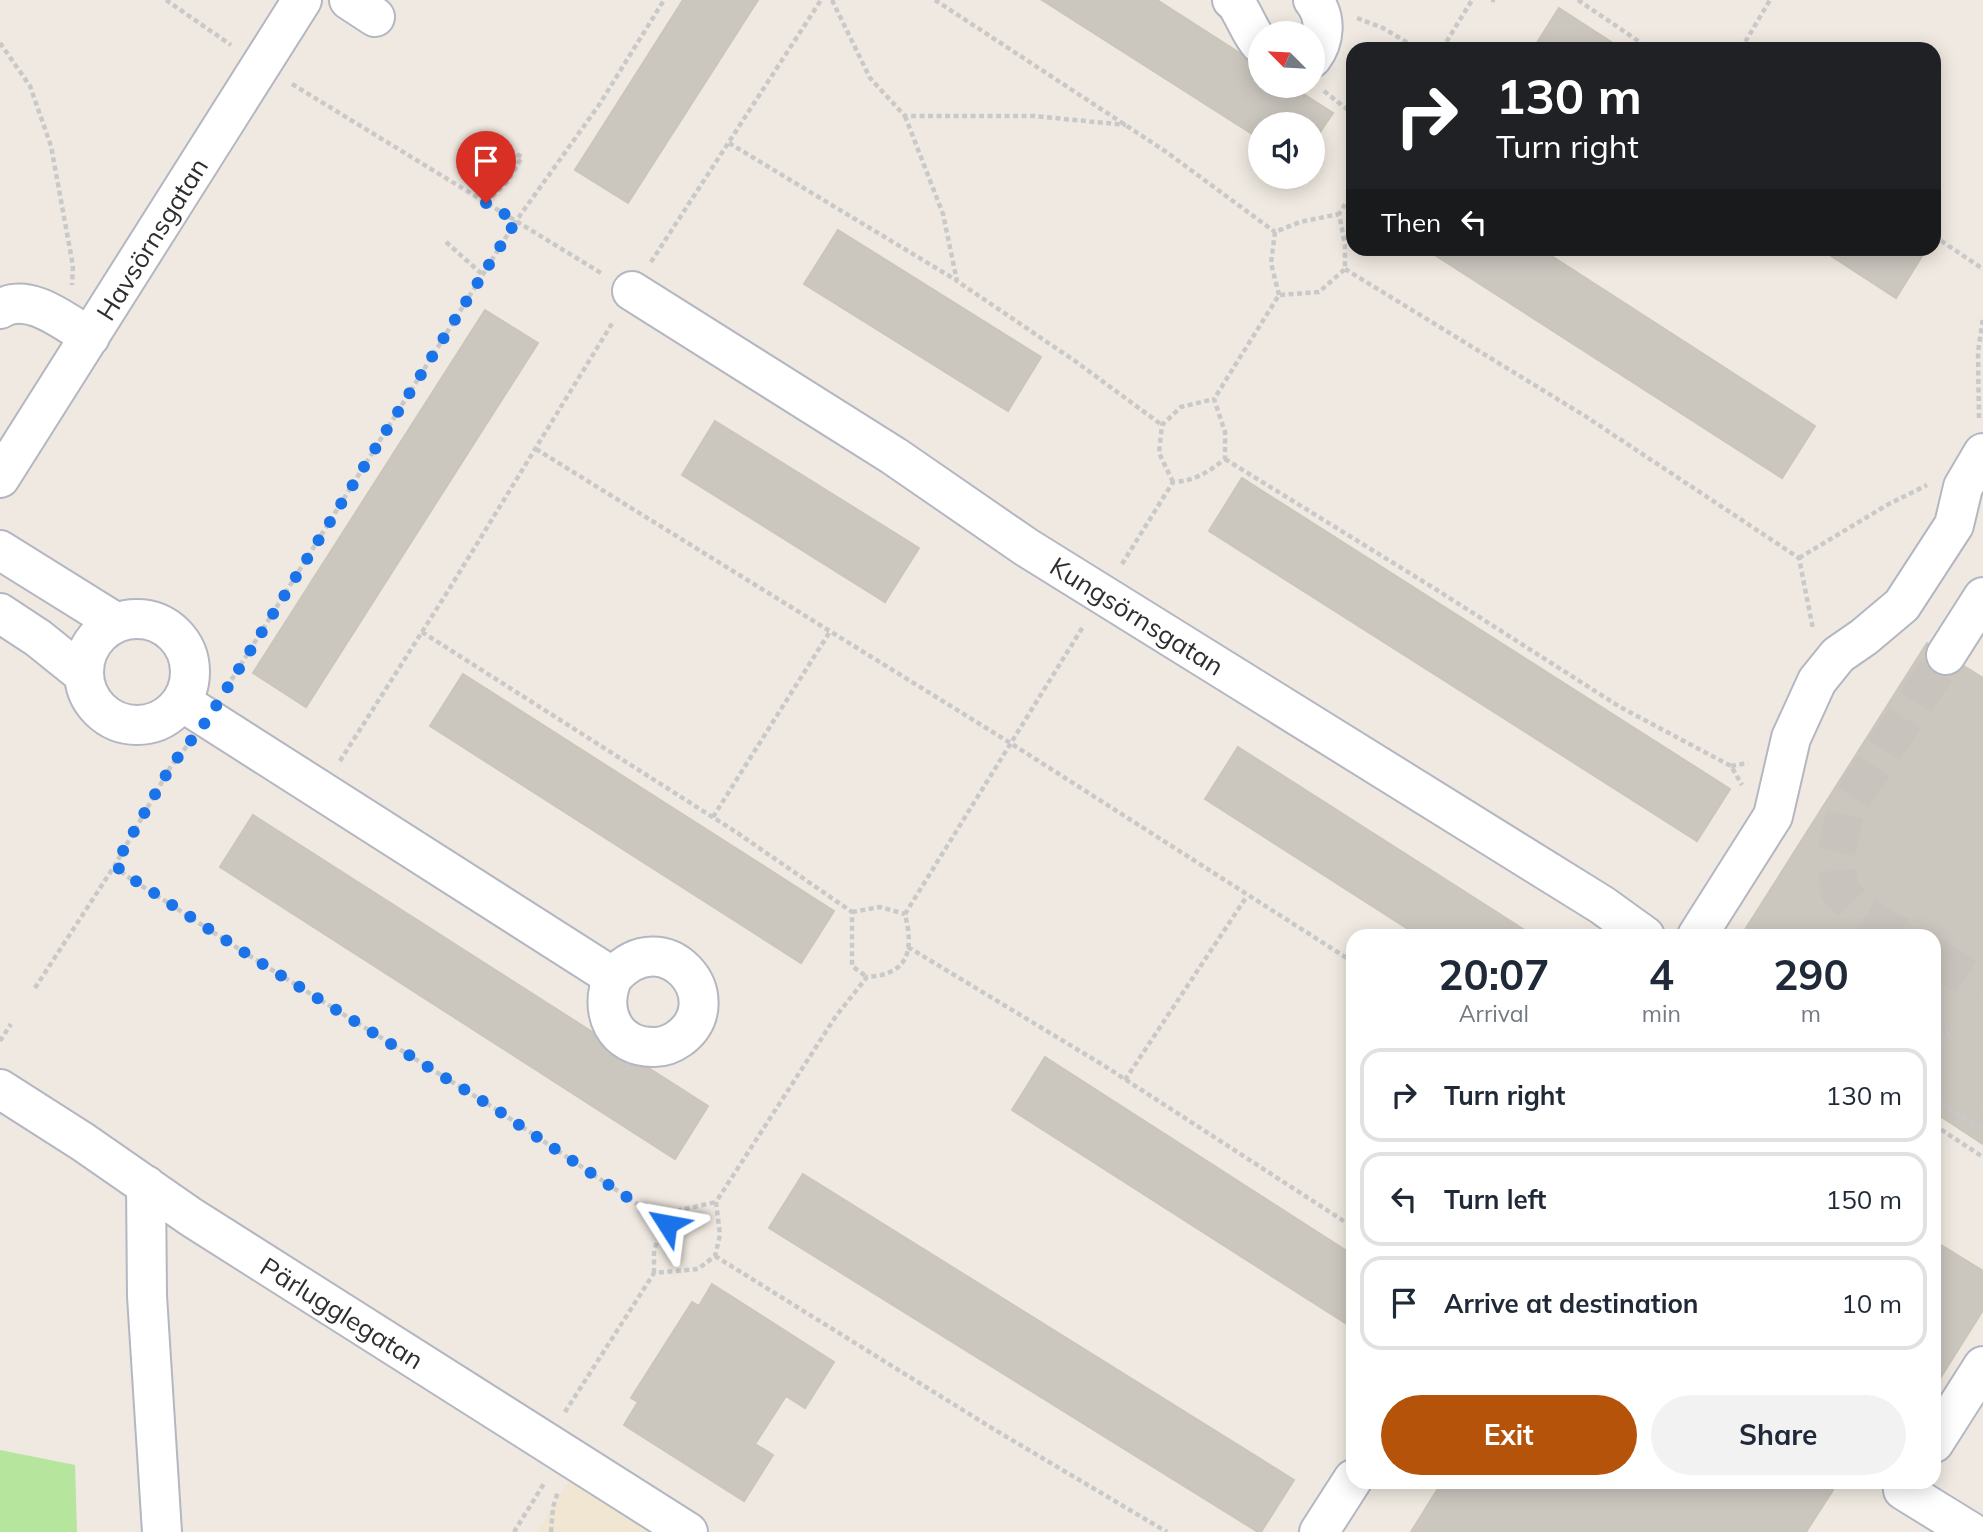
<!DOCTYPE html>
<html lang="en">
<head>
<meta charset="utf-8">
<style>
  :root { --surface:#fff; --page:#f2f2f3; --text:#1f2937; --muted:#747a83; --line:#e0e1e3; --accent:#b45309 }
  body { margin:0; font-family:Mulish,sans-serif; background:var(--page); color:var(--text); height:100vh; display:flex; flex-direction:column; font-size:26px; white-space:nowrap }
  * { box-sizing:border-box; margin:0 }
  p { font-size:23px; color:var(--muted) }
  .icon { flex:none; width:38px; height:38px; fill:none; stroke:currentColor; stroke-width:2; stroke-linecap:round; stroke-linejoin:round }
  .map { position:relative; flex:1; overflow:hidden }
  .details { position:absolute; left:1346px; top:929px; width:595px; height:560px; display:flex; flex-direction:column; background:var(--surface); border-radius:21px; box-shadow:0 4px 18px #0003 }
  .details>* { flex:none }
  .banner { position:absolute; left:1346px; top:42px; width:595px; height:214px; border-radius:21px; box-shadow:0 4px 18px #0003; background:#202124; color:#fff; overflow:hidden }
  .needle { width:46px; rotate:294deg }
  .fabs { position:absolute; left:1248px; top:21px; display:grid; gap:14px }
  .fabs a { display:grid; place-items:center; width:77px; height:77px; border-radius:50%; background:var(--surface); box-shadow:0 4px 18px #0003; font-size:35px }
  .pin { position:absolute; display:grid; place-items:center; width:60px; height:60px; color:#fff; margin:-72px -30px; border-radius:50% 50% 50% 0; rotate:-45deg; box-shadow:0 0 7px #0007 }
  .pin .icon { rotate:45deg }
  .me { position:absolute; width:77px; margin:-38px; rotate:304deg; stroke-linejoin:round; filter:drop-shadow(0 0 5px #0008) }
  .turn { display:flex; align-items:center; gap:24px; height:147px; padding:0 35px; font-size:32px }
  .turn .icon { width:91px; height:91px; stroke-width:2.5 }
  .turn b { display:block; font-size:49px; line-height:60px }
  .then { display:flex; align-items:center; height:66px; padding:0 35px; background:#0003; gap:14px; font-size:26px }
  .eta { display:flex; justify-content:space-evenly; align-items:center; height:119px; text-align:center }
  .eta b { font-size:42px; font-weight:700; line-height:49px }
  .button { display:flex; gap:14px; margin-top:auto; padding:14px 35px }
  .button a { flex:1; height:80px; border-radius:42px; background:var(--accent); color:#fff; font-size:28px; font-weight:700; line-height:80px; text-align:center }
  .button a+a { background:var(--page); color:var(--text) }
  ul { padding:0; list-style:none }
  li { display:flex; align-items:center; gap:21px; height:94px; margin:0 14px 10px; padding:0 21px; border:4px solid var(--line); border-radius:21px }
  li div { flex:1 }
  li b { display:block; font-size:26px }
  li em { font-style:normal }
  .map>svg:first-child { display:block }
  .education { fill:#f0e6d1 }
  .green { fill:#b6e59e }
  .building { fill:#cbc7bf; stroke:#cbc5ba; stroke-width:2 }
  .lines { fill:none; stroke-linecap:round; stroke-linejoin:round }
  .minor-tunnel { stroke:#c8c4bd; stroke-width:38; stroke-dasharray:38 19; stroke-linecap:butt }
  .minor-casing { stroke:#b4b7c1; stroke-width:42 }
  .path { stroke:#c9c9c9; stroke-width:4.5; stroke-dasharray:5 3.5; stroke-linecap:butt }
  .minor { stroke:#fff; stroke-width:38 }
  .route { stroke:#1a73e8; stroke-width:12; stroke-dasharray:0 21.6 }
  .labels { text-anchor:middle; dominant-baseline:central; stroke-width:5; stroke-linejoin:round; paint-order:stroke }
  .street-label { font-size:26px; fill:#2e2e2e; stroke:#fff }
</style>
</head>
<body>
<div class="map">
<svg width="1983" height="1532" viewBox="0 0 1983 1532">
  <rect width="100%" height="100%" fill="#efe9e1"/>
  <!-- education -->
  <path class="education" d="M569,1482L649,1532H537Z"/>
  <!-- green -->
  <path class="green" d="M0,1450L75,1465L77,1532H0Z"/>
  <!-- building -->
  <path class="building" d="M683,0H758L628,203L575,170Z
    M1042,0H1157L1260,66V86H1291L1333,113L1312,144V124H1260V139Z
    M1559,8L1622,49H1533Z
    M838,230L1041,357L1008,411L804,284Z
    M1424,248H1539L1815,426L1782,478Z
    M1819,248H1927L1896,298Z
    M485,310L538,343L306,707L253,673Z
    M715,421L919,548L885,602L682,475Z
    M1242,478L1730,789L1697,841L1209,531Z
    M1927,643L1983,678V1113L1934,1082V936H1741Z
    M463,674L834,911L801,963L430,726Z
    M1238,747L1534,936H1419L1205,799Z
    M253,815L708,1106L675,1159L220,867Z
    M1045,1057L1353,1255V1328L1012,1110Z
    M1934,1082L1983,1113V1144L1934,1112Z
    M803,1174L1294,1480L1261,1532H1258L769,1228Z
    M1941,1245L1983,1271V1310L1934,1388V1253L1936,1254Z
    M712,1284L834,1362L805,1408L786,1396L755,1444L773,1455L744,1501L624,1425L638,1402L631,1398L692,1302L699,1306Z
    M1442,1482H1821L1833,1490L1806,1532H1411Z"/>
  <g class="lines">
    <!-- minor-tunnel -->
    <path class="minor-tunnel" d="M1898,936L1862,914L1839,890L1836,853L1847,807L1946,655
      M1934,957L1983,987"/>
    <defs>
      <path id="minor" d="M349,0L375,17
        M1232,0C1241,6 1249,32 1260,44
        M1312,58C1325,41 1327,17 1313,0
        M632,291L894,456L1026,547L1602,905L1645,936
        M0,309C29,291 66,323 90,337
        M0,478L302,0
        M0,550L117,623
        M0,613L38,638L84,675
        M84 672a53 53 0 1 1 106 0a53 53 0 1 1-106 0Z
        M1946,655L1983,597
        M182,702L613,977C664,919 732,998 680,1038C673,1043 664,1047 655,1047C614,1048 598,1011 613,977
        M1697,936L1773,816L1791,738L1817,681L1838,655L1864,637L1902,605L1954,525L1963,487L1983,453
        M0,1089L83,1142L191,1217L688,1532
        M146,1185L147,1296L162,1532
        M1934,1443L1983,1366
        M1908,1482L1903,1490L1971,1532
        M1319,1532L1353,1479"/>
    </defs>
    <!-- minor casing -->
    <use href="#minor" class="minor-casing"/>
    <!-- path -->
    <path class="path" d="M166,0L231,45
      M832,0L870,78L905,116H1034L1126,125
      M935,0L1165,151L1275,232
      M1491,0H1495
      M1578,0L1650,49
      M1357,18L1383,28L1418,49
      M0,43L30,86L51,146L73,266L72,285
      M1442,49L1472,0
      M1741,49L1770,0
      M292,84L601,273
      M1324,91L1353,114
      M905,116L943,214L957,281L1075,361L1162,425
      M729,143L956,280
      M486,203L507,182L522,157L502,146
      M1934,236L1983,269
      M446,242L483,275
      M651,262L821,0
      M1345,269L1585,416L1799,558L1813,629
      M1279,295L1271,263L1275,232L1300,222L1339,214
      M1979,418L1978,352L1983,318
      M536,449L1012,744L1353,962
      M1225,459L1437,590L1620,707L1731,766L1742,785
      M1173,482L1159,453L1162,425L1181,407L1214,399
      M1799,558L1887,505L1927,485
      M1122,564L1173,482C1195,481 1208,472 1225,459V432L1214,399L1279,295L1319,292L1345,269V245L1339,214L1353,192
      M422,632L736,832L852,912V966L867,977
      M227,687L516,221L599,105L664,0
      M340,761L448,591L613,322
      M1731,766L1748,763
      M713,817L829,633
      M115,865L125,875L253,958L494,1108L667,1224
      M852,912L880,907L905,914
      M908,947L1103,1065L1353,1227
      M35,988L115,865L171,766L187,746
      M0,1041L11,1024
      M1934,1057L1952,1026
      M1125,1080L1247,896
      M1934,1099L1983,1130
      M1934,1125L1983,1157
      M715,1256L995,1430L1167,1532
      M654,1273V1251L660,1232L680,1210L716,1202
      M565,1412L654,1273L698,1269L715,1256L720,1235L716,1202L836,1016L867,977C909,974 914,951 905,914L1084,625
      M514,1532L545,1482
      M551,1532L553,1507L558,1492"/>
    <!-- minor -->
    <use href="#minor" class="minor"/>
  </g>
  <g class="lines">
    <!-- route -->
    <path class="route" d="M486,203L516,221L208,719L171,766L115,865L125,874L253,958L494,1108L667,1224"/>
  </g>
  <g class="labels">
    <!-- street labels -->
    <g class="street-label">
      <text transform="translate(152 239) rotate(-58)">Havsörnsgatan</text>
      <text transform="translate(1137 616) rotate(32)">Kungsörnsgatan</text>
      <text transform="translate(342 1313) rotate(32)">Pärlugglegatan</text>
    </g>
  </g>
</svg>
<div class="fabs">
<a><svg class="needle" viewBox="-14 -14 28 28"><path d="M0-13l5 13h-10z" fill="#e53935"/><path d="M0 13l5-13h-10z" fill="#747a83"/></svg></a>
<a><svg class="icon" aria-label="sound" viewBox="0 0 24 24"><path d="M4 9h4l5-4v14l-5-4H4zM17 9q2 3 0 6"/></svg></a>
</div>
<div class="pin" style="left:486px;top:203px;background:#d93025"><svg class="icon" aria-label="arrive" viewBox="0 0 24 24"><path d="M6 21V4h12l-3 4 3 4H6"/></svg></div>
<svg class="me" style="left:667px;top:1224px" viewBox="-20 -20 40 40"><path d="M0-17L14 15 0 8-14 15z" fill="#1a73e8" stroke="#fff" stroke-width="4"/></svg>
<div class="banner">
<div class="turn"><svg class="icon" aria-label="right" viewBox="0 0 24 24"><path d="M7 20v-9h11M14 6l5 5-5 5"/></svg><div><b>130 m</b>Turn right</div></div>
<div class="then">Then<svg class="icon" aria-label="left" viewBox="0 0 24 24"><path d="M17 20v-9H6M10 6l-5 5 5 5"/></svg></div>
</div>
<section class="details">
<div class="eta">
<div><b>20:07</b><p>Arrival</p></div>
<div><b>4</b><p>min</p></div>
<div><b>290</b><p>m</p></div>
</div>
<ul>
<li><svg class="icon" aria-label="right" viewBox="0 0 24 24"><path d="M7 20v-9h11M14 6l5 5-5 5"/></svg><div><b>Turn right</b></div><em>130 m</em></li>
<li><svg class="icon" aria-label="left" viewBox="0 0 24 24"><path d="M17 20v-9H6M10 6l-5 5 5 5"/></svg><div><b>Turn left</b></div><em>150 m</em></li>
<li><svg class="icon" aria-label="arrive" viewBox="0 0 24 24"><path d="M6 21V4h12l-3 4 3 4H6"/></svg><div><b>Arrive at destination</b></div><em>10 m</em></li>
</ul>
<div class="button"><a>Exit</a><a>Share</a></div>
</section>
</div>
</body>
</html>
